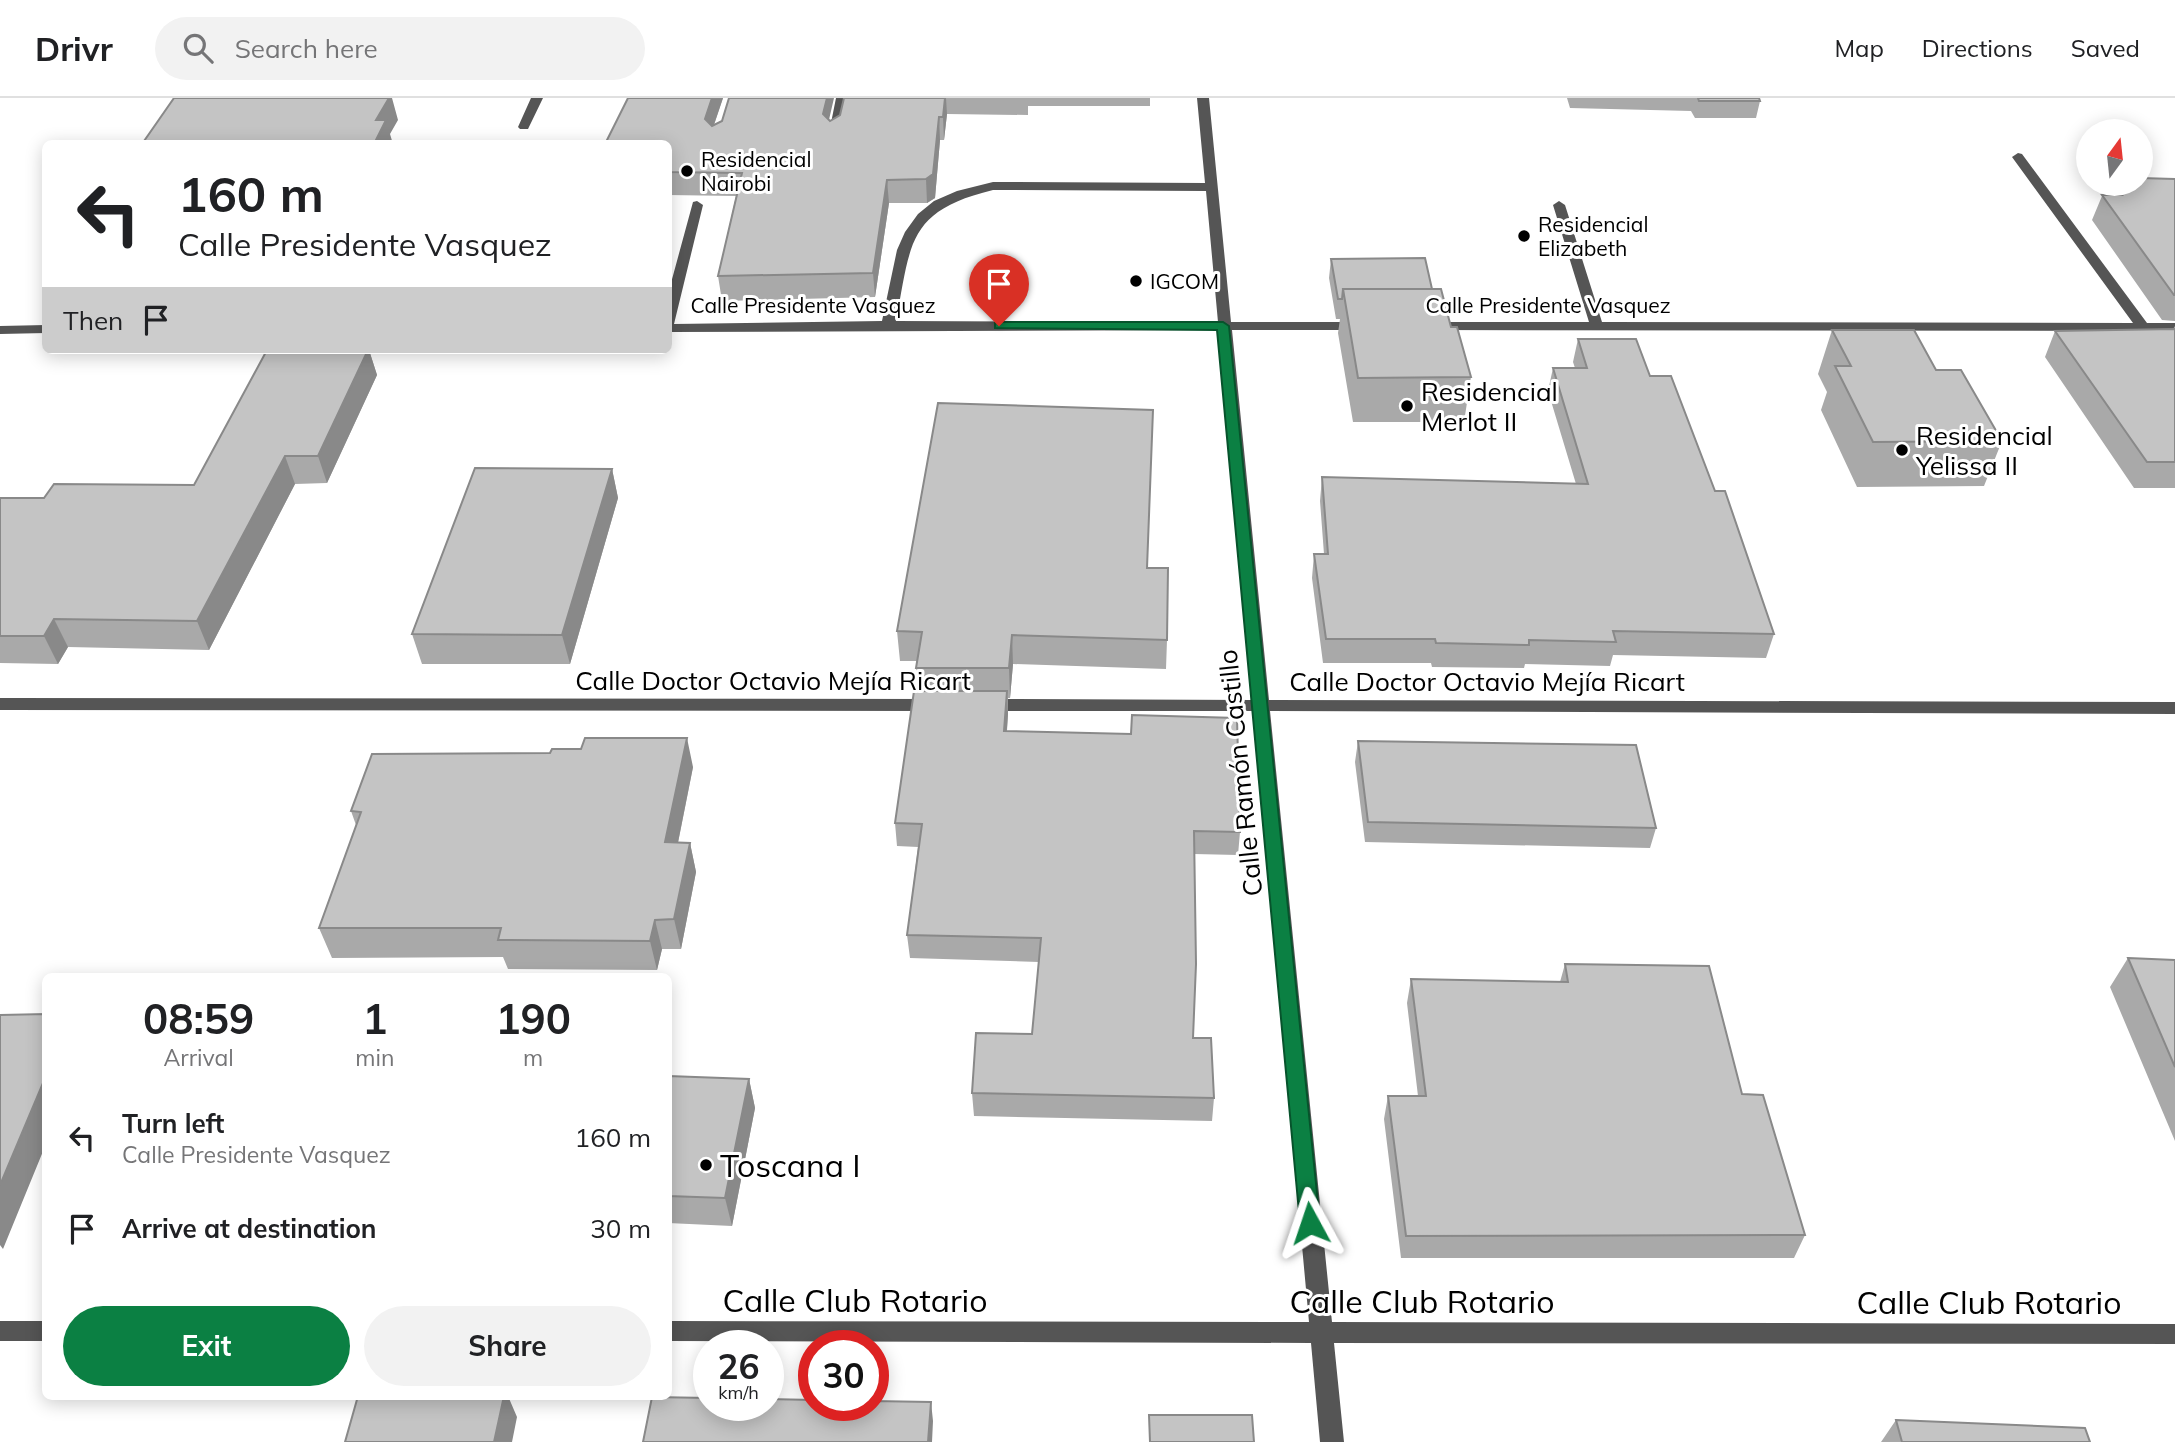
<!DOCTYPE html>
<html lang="en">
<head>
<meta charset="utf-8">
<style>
  :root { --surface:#fff; --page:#f2f2f2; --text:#202124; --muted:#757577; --line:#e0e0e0; --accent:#0b8043 }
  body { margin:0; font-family:Mulish,sans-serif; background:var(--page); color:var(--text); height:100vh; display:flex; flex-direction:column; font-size:26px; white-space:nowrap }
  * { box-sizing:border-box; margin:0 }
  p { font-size:23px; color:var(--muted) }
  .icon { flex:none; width:38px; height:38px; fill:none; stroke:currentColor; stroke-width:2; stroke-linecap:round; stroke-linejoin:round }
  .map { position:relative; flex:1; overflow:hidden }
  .side { position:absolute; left:42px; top:875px; width:630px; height:427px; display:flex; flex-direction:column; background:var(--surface); border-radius:10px; box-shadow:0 4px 18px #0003 }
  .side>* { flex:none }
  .top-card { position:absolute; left:42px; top:42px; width:630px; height:214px; border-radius:10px; box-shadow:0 4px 18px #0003; background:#fff; color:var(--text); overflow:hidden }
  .needle { width:46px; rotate:15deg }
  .fabs { position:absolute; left:2076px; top:21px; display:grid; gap:14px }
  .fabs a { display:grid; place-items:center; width:77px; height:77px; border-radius:50%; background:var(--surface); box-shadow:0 4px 18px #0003; font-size:35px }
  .speed { position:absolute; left:693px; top:1232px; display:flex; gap:14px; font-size:35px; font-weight:700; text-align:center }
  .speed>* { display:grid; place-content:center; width:91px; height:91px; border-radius:50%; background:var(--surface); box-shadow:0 4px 18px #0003; line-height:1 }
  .speed small { font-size:18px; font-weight:400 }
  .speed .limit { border:10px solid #d22; background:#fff; color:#111 }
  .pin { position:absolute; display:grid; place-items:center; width:60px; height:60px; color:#fff; margin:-72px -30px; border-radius:50% 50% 50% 0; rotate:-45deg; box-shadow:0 0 7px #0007 }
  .pin .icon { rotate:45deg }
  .me { position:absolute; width:77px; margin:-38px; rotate:355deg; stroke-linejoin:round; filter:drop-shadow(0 0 5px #0008) }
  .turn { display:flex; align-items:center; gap:24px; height:147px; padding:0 21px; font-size:32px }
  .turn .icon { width:91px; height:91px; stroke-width:2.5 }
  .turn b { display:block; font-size:49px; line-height:60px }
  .then { display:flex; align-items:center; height:66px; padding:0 21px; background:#0003; gap:14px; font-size:26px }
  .eta { display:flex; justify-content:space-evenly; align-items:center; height:119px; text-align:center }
  .eta b { font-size:42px; font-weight:700; line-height:49px }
  .primary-button { display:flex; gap:14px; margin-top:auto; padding:14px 21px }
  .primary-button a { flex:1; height:80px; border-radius:42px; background:var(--accent); color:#fff; font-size:28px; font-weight:700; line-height:80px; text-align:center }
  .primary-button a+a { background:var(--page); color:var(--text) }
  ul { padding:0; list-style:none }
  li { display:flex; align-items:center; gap:21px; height:91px; padding:0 21px }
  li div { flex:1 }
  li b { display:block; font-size:26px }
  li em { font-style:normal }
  header { display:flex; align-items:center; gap:42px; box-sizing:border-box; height:98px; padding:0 35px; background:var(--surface); border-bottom:2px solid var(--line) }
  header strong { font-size:33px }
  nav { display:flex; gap:38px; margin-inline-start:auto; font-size:24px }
  .search { width:490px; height:63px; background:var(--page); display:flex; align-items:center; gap:18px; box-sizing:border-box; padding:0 24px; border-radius:38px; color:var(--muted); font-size:26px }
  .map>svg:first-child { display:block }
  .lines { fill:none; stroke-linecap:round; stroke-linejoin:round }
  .minor { fill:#555; fill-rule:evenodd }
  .wall { fill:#a9a9a9 }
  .shaded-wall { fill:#898989 }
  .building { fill:#c4c4c4; stroke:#898989; stroke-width:2 }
  .route { fill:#0b8043; stroke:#07532c; stroke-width:2 }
  .poi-dot { fill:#000; stroke:#fff; stroke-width:2.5 }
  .labels { text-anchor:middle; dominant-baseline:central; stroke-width:6; stroke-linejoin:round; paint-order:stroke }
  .far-poi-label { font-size:21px; fill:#000; stroke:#fff; text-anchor:start }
  .far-street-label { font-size:21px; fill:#000; stroke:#fff }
  .poi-label { font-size:26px; fill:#000; stroke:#fff; text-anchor:start }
  .street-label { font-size:26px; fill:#000; stroke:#fff }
  .near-poi-label { font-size:32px; fill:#000; stroke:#fff; text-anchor:start }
  .near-street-label { font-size:32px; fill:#000; stroke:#fff }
</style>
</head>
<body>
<header>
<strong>Drivr</strong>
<div class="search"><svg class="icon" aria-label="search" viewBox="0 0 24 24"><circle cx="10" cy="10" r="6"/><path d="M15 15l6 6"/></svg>Search here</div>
<nav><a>Map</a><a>Directions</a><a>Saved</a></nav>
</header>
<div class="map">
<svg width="2175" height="1344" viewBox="0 0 2175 1344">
  <rect width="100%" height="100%" fill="#fff"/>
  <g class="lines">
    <!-- minor -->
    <path class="minor" d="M531,0H543L528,31H520L518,29Z
      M836,0H848L840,40L834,44L828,40Z
      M1197,0H1209L1231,224H1361L1368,228L1361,232H1232L1269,602L2175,604V616L1270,613L1332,1224L2175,1226V1246L1334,1245L1344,1344H1320L1311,1245L668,1243V1223L1309,1224L1253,613H987L979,607L987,601L1252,602L1218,232L668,234V196L693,104L697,103L703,107L674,226L882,223L897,152L905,134L918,116L934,103L957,93L993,84L1205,85ZM993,92L1206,93L1218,224L896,223C911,145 907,113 993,92Z
      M2018,55L2022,56L2147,225H2175V233L1428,232L1421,228L1428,224H1589L1553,107L1559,103L1565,107L1602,224L2133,225L2012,59Z
      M46,227V235L0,236V228Z
      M0,600L934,601L942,607L934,613L0,612Z
      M0,1223H46V1243H0Z"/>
  </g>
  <!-- wall -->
  <path class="wall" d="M628,0H723L714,27L829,22L830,23L840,17L844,0H1150V8H1028V17L947,16L944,42H940L935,100L927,105H889L875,199L722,203L718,178L736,98L668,97V46Z
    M1567,0H1759L1760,3L1756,20H1695L1691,13L1570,10Z
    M2175,81V223L2162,222L2092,122L2107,86H2140Z
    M1331,161L1432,191L1451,229L1471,279L1464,324H1353L1338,235L1340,221H1336L1329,180Z
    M2175,228V390H2134L2045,259L2055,233L2173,231Z
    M1832,232L1936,272L2002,343L1984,388L1857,389L1821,312L1827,294L1818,276Z
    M1578,241L1650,278L1715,393L1774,536L1766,560L1613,557L1610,568L1525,566L1524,570L1432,569L1431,565H1323L1312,480L1314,456H1324L1320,403L1322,379L1576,386L1548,293L1553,270H1575L1573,264Z
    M267,252H369L377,277L327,385L295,386L209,552L68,549L58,566L0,565V400H44L194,387Z
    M612,371L618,400L570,566H422L412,536Z
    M1147,470L1167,542L1166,571L1013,566L1010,600H1008V616L1007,633L1240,734L1238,757L1194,756L1193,940L1214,1000L1212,1023L974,1018L972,995L1032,936L1039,864L910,860L907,837L918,749L897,748L895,725L918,593L916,570L917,563H900L897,533Z
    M1358,643L1656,730L1650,750L1365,744L1355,664Z
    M693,669L678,745H690L696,774L681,851H662L657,872L508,871L503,859L332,860L319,830L356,727L351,713Z
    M2128,860L2175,862V1043L2110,889Z
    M1565,866L1742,996L1805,1137L1794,1160H1401L1384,1021L1388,998H1418L1407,905L1411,881L1560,884Z
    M668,978L749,981L755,1010L732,1128L668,1125Z
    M1896,1322L2090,1344H1881Z"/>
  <!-- shaded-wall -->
  <path class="shaded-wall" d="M389,0H392L398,22L390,36L393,46H374L376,22Z
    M712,0H723L708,44L705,21Z
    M827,0H834L825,39L823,16Z
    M945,0H946L947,16L944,42L943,19Z
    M939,19L940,42L935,100L927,105L926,81Z
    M887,82L889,105L875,199L873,175Z
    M368,252H369L377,277L327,385L318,358Z
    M285,358L295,386L209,552L197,523Z
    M612,371L618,400L570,566L562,537Z
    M54,521L68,549L58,566L44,538Z
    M1012,537L1013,566L1010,600L1009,570Z
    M1007,593L1008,616L1005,656L1004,633Z
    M687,640L693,669L672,774L665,744Z
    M690,745L696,774L681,851L674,821Z
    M655,822L662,851L657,872L650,843Z
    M46,978V1046L3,1151L0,1147V1087Z
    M749,981L755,1010L732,1128L725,1100Z
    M504,1298H508L517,1319L512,1344H494Z
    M931,1304L933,1323L932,1344H928Z"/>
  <!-- building -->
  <path class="building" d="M174,0H389L376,22H386L374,46H142Z
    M628,0H712L705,21L712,28L722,23L729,0H827L823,16L830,23L840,17L844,0H945L943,19H939L933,76L926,81L887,82L873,175L718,178L742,75L668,74V46H605Z
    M1698,0H1759L1760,3H1699Z
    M2140,80L2175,81V197H2174L2102,97H2122L2114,86H2140Z
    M1425,160L1432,191H1343L1342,201H1338L1331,161Z
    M1343,191H1441L1451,229H1457L1471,279L1358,280Z
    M2175,231V364H2147L2055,233Z
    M1832,232H1914L1936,272H1961L2002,343L1873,344L1835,268H1851Z
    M1578,241H1636L1650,278H1671L1715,393H1725L1774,536L1613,533L1616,544L1529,542V547L1436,545L1435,541H1326L1314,456H1328L1322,379L1588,386L1553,270H1587Z
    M267,252H368L318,358H285L197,523L54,521L44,538H0V400H44L54,386L194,387Z
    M938,305L1153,312L1147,470H1168L1167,542L1012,537L1009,570H916L922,534L897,533Z
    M475,370L612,371L562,537L412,536Z
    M914,593H1007L1004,633L1131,636L1132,617L1237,620L1240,734L1194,733L1196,866L1193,940H1211L1214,1000L972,995L976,935L1032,936L1041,840L907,837L922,726L895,725Z
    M585,640H687L665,744L690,745L674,821L655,822L650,843L498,842L501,830H319L361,714L351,713L372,656L550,655L552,651H581Z
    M1358,643L1636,647L1656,730L1368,724Z
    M2128,860L2175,862V969Z
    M1565,866L1709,868L1742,996L1763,997L1805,1137L1406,1138L1388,998H1426L1411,881L1568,884Z
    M46,916V978L0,1087V917Z
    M668,978L749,981L725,1100L668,1098Z
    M358,1298H504L494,1344H345Z
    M652,1299L709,1300V1307H768V1301L814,1302V1307H873V1303L931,1304L928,1344H643Z
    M1149,1317H1252L1254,1344H1150Z
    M1896,1322L2085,1330L2090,1344H1902Z"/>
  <!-- route -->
  <path class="route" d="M999,224H1223L1229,228L1320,1125L1317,1131L1310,1133L1303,1131L1300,1125L1217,232L995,230V225Z"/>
  <!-- markers -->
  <g class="poi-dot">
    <circle cx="687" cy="73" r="7"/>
    <circle cx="1524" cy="138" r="7"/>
    <circle cx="1136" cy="183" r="7"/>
    <circle cx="1407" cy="308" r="7"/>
    <circle cx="1902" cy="352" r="7"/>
    <circle cx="706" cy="1067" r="7"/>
  </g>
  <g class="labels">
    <!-- far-poi labels -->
    <g class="far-poi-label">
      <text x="701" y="61">Residencial<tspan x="701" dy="24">Nairobi</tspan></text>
      <text x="1538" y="126">Residencial<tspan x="1538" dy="24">Elizabeth</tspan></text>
      <text x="1150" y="183">IGCOM</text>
    </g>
    <!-- far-street labels -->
    <g class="far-street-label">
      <text x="813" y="207">Calle Presidente Vasquez</text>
      <text x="1548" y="207">Calle Presidente Vasquez</text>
    </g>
    <!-- poi labels -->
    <g class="poi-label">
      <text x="1421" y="293">Residencial<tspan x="1421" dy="30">Merlot II</tspan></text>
      <text x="1916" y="337">Residencial<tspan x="1916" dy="30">Yelissa II</tspan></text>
    </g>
    <!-- street labels -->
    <g class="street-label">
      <text x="773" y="582">Calle Doctor Octavio Mejía Ricart</text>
      <text x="1487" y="583">Calle Doctor Octavio Mejía Ricart</text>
      <text transform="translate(1240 675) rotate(-96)">Calle Ramón Castillo</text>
    </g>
    <!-- near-poi labels -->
    <g class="near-poi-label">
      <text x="720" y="1067">Toscana I</text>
    </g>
    <!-- near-street labels -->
    <g class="near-street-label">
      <text x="855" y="1202">Calle Club Rotario</text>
      <text x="1422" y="1203">Calle Club Rotario</text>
      <text x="1989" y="1204">Calle Club Rotario</text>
    </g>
  </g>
</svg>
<div class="fabs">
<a><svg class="needle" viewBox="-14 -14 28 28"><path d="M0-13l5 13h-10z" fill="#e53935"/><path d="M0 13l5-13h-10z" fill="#757577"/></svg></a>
</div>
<div class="speed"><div>26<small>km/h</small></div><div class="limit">30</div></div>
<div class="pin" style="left:999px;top:228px;background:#d93025"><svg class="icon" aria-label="arrive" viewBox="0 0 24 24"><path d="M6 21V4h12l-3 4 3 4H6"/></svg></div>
<svg class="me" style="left:1310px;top:1125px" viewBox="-20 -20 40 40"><path d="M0-17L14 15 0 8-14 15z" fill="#0b8043" stroke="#fff" stroke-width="4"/></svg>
<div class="top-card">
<div class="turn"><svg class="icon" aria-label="left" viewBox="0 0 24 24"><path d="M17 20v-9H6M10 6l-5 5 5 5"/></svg><div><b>160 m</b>Calle Presidente Vasquez</div></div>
<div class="then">Then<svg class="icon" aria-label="arrive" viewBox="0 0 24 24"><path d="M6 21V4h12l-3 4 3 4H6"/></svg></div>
</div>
<section class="side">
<div class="eta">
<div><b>08:59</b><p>Arrival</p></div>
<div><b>1</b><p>min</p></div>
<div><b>190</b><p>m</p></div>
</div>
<ul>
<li><svg class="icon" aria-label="left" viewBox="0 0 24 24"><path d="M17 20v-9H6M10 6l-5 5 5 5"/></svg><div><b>Turn left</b><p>Calle Presidente Vasquez</p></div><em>160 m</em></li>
<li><svg class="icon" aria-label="arrive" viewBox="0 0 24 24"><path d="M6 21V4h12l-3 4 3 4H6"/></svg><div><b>Arrive at destination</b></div><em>30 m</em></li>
</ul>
<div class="primary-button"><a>Exit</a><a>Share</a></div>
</section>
</div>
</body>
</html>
